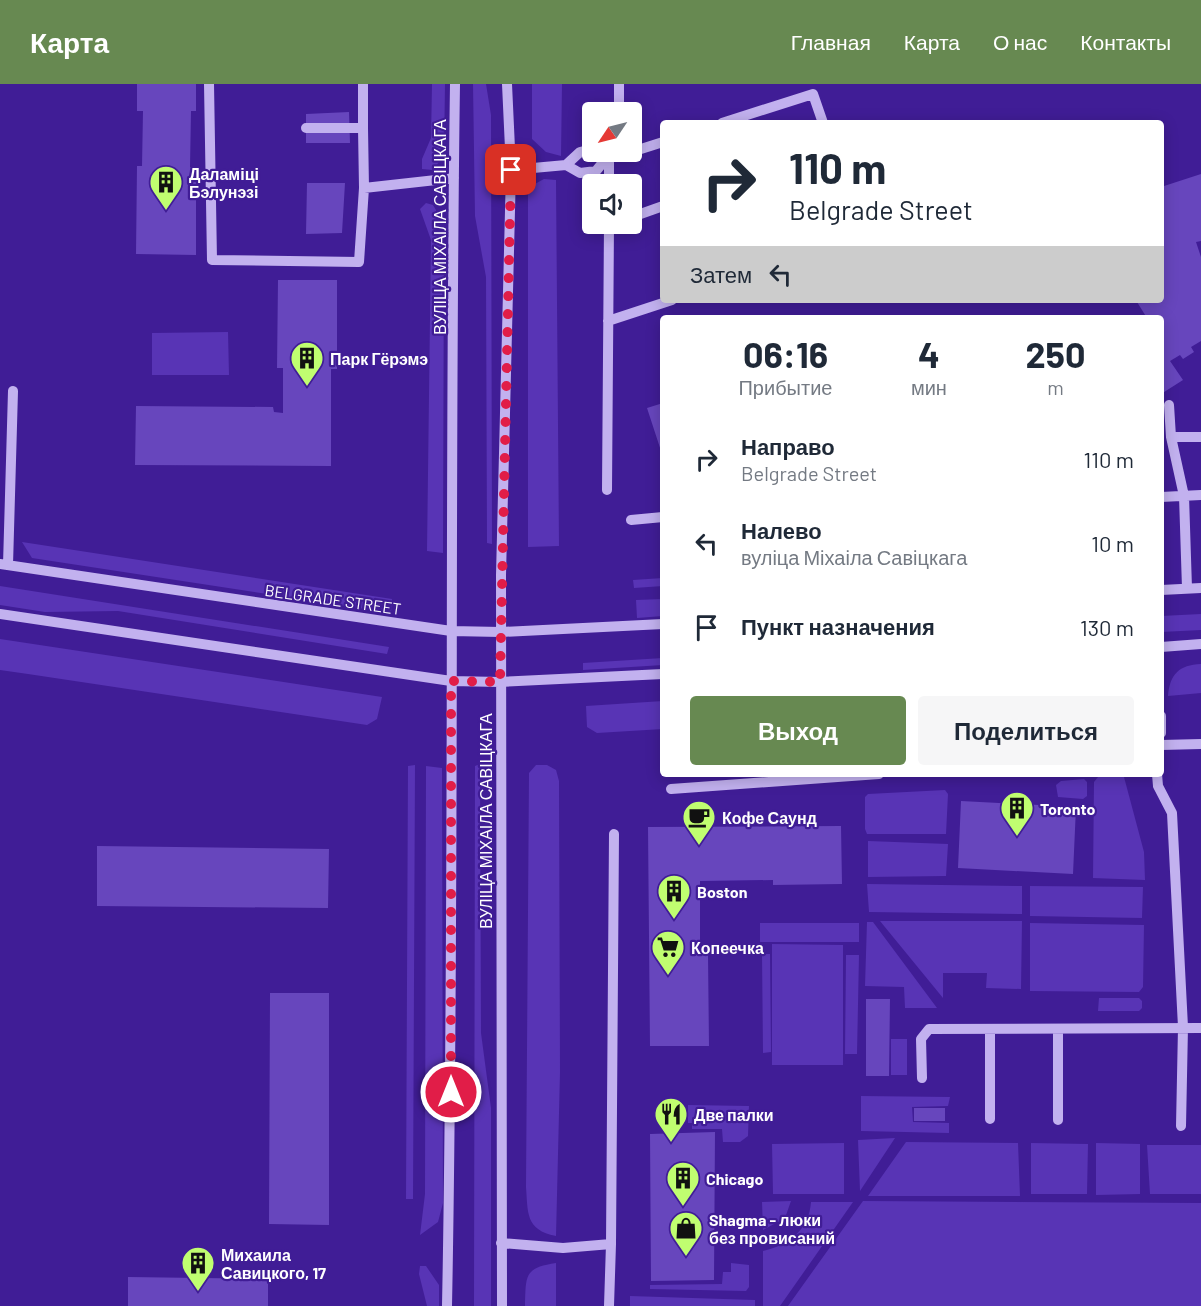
<!DOCTYPE html>
<html lang="ru">
<head>
<meta charset="utf-8">
<style>
  :root { --surface:#fff; --page:#f6f6f7; --text:#1f2937; --muted:#747a83; --accent:#678951 }
  body { margin:0; font-family:Barlow,sans-serif; background:var(--page); color:var(--text); height:100vh; display:flex; flex-direction:column; font-size:22px; white-space:nowrap }
  * { box-sizing:border-box; margin:0 }
  p { font-size:20px; color:var(--muted) }
  .icon { flex:none; width:33px; height:33px; fill:none; stroke:currentColor; stroke-width:2; stroke-linecap:round; stroke-linejoin:round }
  .map { position:relative; flex:1; overflow:hidden }
  .panel { position:absolute; left:660px; top:231px; width:504px; height:462px; display:flex; flex-direction:column; background:var(--surface); border-radius:6px; box-shadow:0 3px 15px #0003 }
  .panel>* { flex:none }
  .hud { position:absolute; left:660px; top:36px; width:504px; height:183px; border-radius:6px; box-shadow:0 3px 15px #0003; background:#fff; color:var(--text); overflow:hidden }
  .needle { width:39px; rotate:235deg }
  .tools { position:absolute; left:582px; top:18px; display:grid; gap:12px }
  .tools a { display:grid; place-items:center; width:60px; height:60px; border-radius:6px; background:var(--surface); box-shadow:0 3px 15px #0003; font-size:30px }
  .pin { position:absolute; display:grid; place-items:center; width:51px; height:51px; color:#fff; margin:-26px; border-radius:12px; box-shadow:0 3px 9px #0006 }
  .me { position:absolute; width:66px; margin:-33px; rotate:0deg; stroke-linejoin:round; filter:drop-shadow(0 0 4px #0008) }
  .turn { display:flex; align-items:center; gap:21px; height:126px; padding:0 30px; font-size:27px }
  .turn .icon { width:78px; height:78px; stroke-width:2.5 }
  .turn b { display:block; font-size:42px; line-height:51px }
  .then { display:flex; align-items:center; height:57px; padding:0 30px; background:#0003; gap:12px; font-size:22px }
  .eta { display:flex; justify-content:space-evenly; align-items:center; height:102px; text-align:center }
  .eta b { font-size:36px; font-weight:700; line-height:42px }
  .button { display:flex; gap:12px; margin-top:auto; padding:12px 30px }
  .button a { flex:1; height:69px; border-radius:6px; background:var(--accent); color:#fff; font-size:24px; font-weight:700; line-height:69px; text-align:center }
  .button a+a { background:var(--page); color:var(--text) }
  ul { padding:0; list-style:none }
  li { display:flex; align-items:center; gap:18px; height:84px; padding:0 30px }
  li div { flex:1 }
  li b { display:block; font-size:22px }
  li em { font-style:normal }
  header { display:flex; align-items:center; gap:36px; box-sizing:border-box; height:84px; padding:0 30px; background:var(--accent); color:#fff }
  header strong { font-size:28px }
  nav { display:flex; gap:33px; margin-inline-start:auto; font-size:21px }
  .map>svg:first-child { display:block }
  .green { fill:#5834b5 }
  .building { fill:#6746bd }
  .lines { fill:none; stroke-linecap:round; stroke-linejoin:round }
  .minor { stroke:#c2b1ef; stroke-width:10 }
  .route { stroke:#e11d48; stroke-width:10; stroke-dasharray:0 18 }
  .labels { text-anchor:middle; dominant-baseline:central; stroke-width:4.5; stroke-linejoin:round; paint-order:stroke }
  .poi-label { font-size:16px; font-weight:bold; fill:#fff; stroke:#401d96; text-anchor:start }
  .street-label { font-size:16px; fill:#fff; stroke:#401d96 }
</style>
</head>
<body>
<header>
<strong>Карта</strong>
<nav><a>Главная</a><a>Карта</a><a>О нас</a><a>Контакты</a></nav>
</header>
<div class="map">
<svg width="1201" height="1222" viewBox="0 0 1201 1222">
  <rect width="100%" height="100%" fill="#401d96"/>
  <!-- green -->
  <path class="green" d="M432,0H445L444,71L433,86L422,85V75L431,54Z
    M473,0H486L491,31L492,460L487,459L486,193L475,132Z
    M532,0H562L561,72L546,68L532,55Z
    M544,95L556,96L559,462L528,463V111L533,101Z
    M426,119L433,121L444,140L443,469L427,467L431,156L420,125Z
    M228,248L229,291H152V249Z
    M22,458L392,515L391,529L32,474Z
    M663,494V502L634,504L633,496Z
    M0,502L389,563L387,570L118,527L45,528L0,521Z
    M663,515V532L637,534L636,516Z
    M1201,530V546L1161,548V532Z
    M0,555L382,613L377,635L367,641L28,590L0,586Z
    M663,574V581L583,586V579Z
    M1201,580V609L1168,612C1170,590 1179,581 1201,580Z
    M663,617V645L597,649L587,643L586,622Z
    M480,680L481,949L491,1024V1222H474L475,682Z
    M415,681L413,1115H406L408,682Z
    M536,681H547L556,686L559,697L560,988L556,1152C525,1146 528,1128 526,1103L529,689Z
    M426,682L442,684L443,1119L438,1138L420,1151L425,1110Z
    M1098,693H1124L1144,768L1145,796L1093,794L1094,698Z
    M1084,695L1087,698V712L1083,715L1058,713L1056,701L1061,697Z
    M945,706L948,710L946,750H867L865,745V713L868,710Z
    M868,757L948,760L946,792L868,793Z
    M867,800L1022,802V830L869,828Z
    M1030,802L1143,803L1142,834L1030,832Z
    M880,837H1022L1021,905L986,904L987,889H943V914Z
    M867,838H873L937,924H905L904,903L865,902Z
    M760,839H859V858H760Z
    M1030,839L1144,841L1143,903L1139,908L1030,907Z
    M772,860L843,861V981H772Z
    M762,870H770L771,968L763,969Z
    M846,871H859L857,970H845Z
    M1099,914H1139L1142,917V924L1139,927H1098Z
    M891,955H907V991H891Z
    M861,1012L950,1013L948,1022L912,1023L913,1038L949,1039V1049L861,1047Z
    M688,1021L749,1022L748,1052L740,1058H723L722,1045H692V1039H688Z
    M895,1054L860,1107L858,1056Z
    M906,1058L1018,1059L1020,1112H868Z
    M844,1059V1110H773L772,1060Z
    M1031,1059L1088,1060L1087,1110H1031Z
    M1096,1059L1140,1060V1110L1096,1111Z
    M1147,1061H1201V1110H1150Z
    M791,1117L785,1134L763,1146L762,1118Z
    M863,1117L1201,1119V1222H788Z
    M811,1118H853L780,1222H763V1167C789,1161 809,1146 811,1118Z
    M556,1179V1222H525C526,1191 524,1184 556,1179Z
    M731,1179L749,1181V1203L746,1207L650,1205V1201L722,1200L723,1188H731Z
    M420,1182H426L439,1201V1222H427L419,1190Z
    M630,1212L755,1216V1222H630Z"/>
  <!-- building -->
  <path class="building" d="M137,0H196V27H191L190,83H196V171L136,170L137,82H142L143,27H137Z
    M349,28L350,59H306V30Z
    M1201,90V157L1196,158L1201,173V257L1191,263L1194,268L1183,275L1180,271L1170,277L1183,296L1161,310V234H1147L1137,218L1161,216V103Z
    M307,99H345L342,149L306,150Z
    M278,196H337V285H331V382L135,381L136,322L273,323L274,328L283,329V284H277Z
    M663,319V373L647,324Z
    M961,717L1076,723L1073,790L958,784Z
    M841,742L842,800L773,801V796L700,797V871H708L709,962H650L648,743Z
    M97,762L329,765L328,824L97,822Z
    M270,909H329V1141L269,1140Z
    M866,915H890L889,992H866Z
    M914,1024H945V1037H914Z
    M715,1048L714,1196L651,1197L650,1050Z
    M128,1193L268,1195V1222H128Z"/>
  <g class="lines">
    <!-- minor -->
    <path class="minor" d="M209,0L212,176L359,178L364,104
      M619,28V0
      M722,39L813,10L823,39
      M306,44H363L364,104L454,94
      M363,44V0
      M600,68L622,71L663,58
      M566,81L580,68L592,65
      M511,86L566,81L580,89L596,87L609,71
      M609,100V71
      M632,133L663,122
      M608,237L672,216
      M1169,321L1171,353L1184,412L1187,504
      M1171,353H1201
      M607,406L609,140
      M1161,413L1201,411
      M631,436L663,433
      M0,480L451,547L501,548L663,540
      M8,481L13,307
      M1161,506L1201,504
      M0,530L451,597L500,598L663,590
      M1161,563L1201,560
      M1161,632V649
      M1161,661L1201,660
      M1157,690L1158,702L1172,729L1183,943L1181,1042
      M671,705L879,690
      M922,994L921,955L929,945L1201,944
      M990,1035V945
      M1058,1036V946
      M501,1159L563,1164L611,1160L614,750
      M447,1222C455,815 449,407 455,0
      M502,1222L501,491L511,86L507,0
      M609,1222L611,1160"/>
  </g>
  <g class="lines">
    <!-- route -->
    <path class="route" d="M451,1008V597L500,598L511,86"/>
  </g>
  <!-- icons -->
  <defs>
    <symbol id="building-pin" viewBox="-11 -11 22 30"><path d="M0 17L-7.5 6A9.5 9.5 0 1 1 7.5 6Z" fill="#c0fe70" stroke="#401d96"/><path d="M-4-6H4V6H1V3H-1V6H-4ZM-2.5-4.3h1.7v1.8h-1.7ZM.8-4.3h1.7v1.8H.8ZM-2.5-1h1.7V.8h-1.7ZM.8-1h1.7V.8H.8Z" fill="#111"/></symbol>
    <symbol id="cafe-pin" viewBox="-11 -11 22 30"><path d="M0 17L-7.5 6A9.5 9.5 0 1 1 7.5 6Z" fill="#c0fe70" stroke="#401d96"/><path d="M-5.5-4.5H6V0H3Q3 3.5 0 3.5H-2.5Q-5.5 3.5-5.5 0ZM3-3.2v2h1.7v-2ZM-6 4.5H4V6H-6Z" fill="#111"/></symbol>
    <symbol id="supermarket-pin" viewBox="-11 -11 22 30"><path d="M0 17L-7.5 6A9.5 9.5 0 1 1 7.5 6Z" fill="#c0fe70" stroke="#401d96"/><path d="M-6-5.5h2.5l.6 2H6L4.5 2H-2.5L-4.4-4H-6ZM-1.5 3.2a1.3 1.3 0 1 0 .1 0ZM3 3.2a1.3 1.3 0 1 0 .1 0Z" fill="#111"/></symbol>
    <symbol id="restaurant-pin" viewBox="-11 -11 22 30"><path d="M0 17L-7.5 6A9.5 9.5 0 1 1 7.5 6Z" fill="#c0fe70" stroke="#401d96"/><path d="M-5-6h1v4h1v-4h1v4h1v-4h1v5L-1.5 .5V6h-2V.5L-5-1ZM5-6V6H3V1.5H1.5Q1.5-4 5-6Z" fill="#111"/></symbol>
    <symbol id="shop-pin" viewBox="-11 -11 22 30"><path d="M0 17L-7.5 6A9.5 9.5 0 1 1 7.5 6Z" fill="#c0fe70" stroke="#401d96"/><path d="M-5-2.5h2.3a2.7 3.5 0 0 1 5.4 0H5L5.5 6h-11ZM-1.5-2.5h3a1.5 2.3 0 0 0-3 0Z" fill="#111"/></symbol>
  </defs>
  <g fill-rule="evenodd">
    <use href="#building-pin" x="147" y="79" width="38" height="52"/>
    <use href="#building-pin" x="288" y="255" width="38" height="52"/>
    <use href="#building-pin" x="998" y="705" width="38" height="52"/>
    <use href="#cafe-pin" x="680" y="714" width="38" height="52"/>
    <use href="#building-pin" x="655" y="788" width="38" height="52"/>
    <use href="#supermarket-pin" x="649" y="844" width="38" height="52"/>
    <use href="#restaurant-pin" x="652" y="1011" width="38" height="52"/>
    <use href="#building-pin" x="664" y="1075" width="38" height="52"/>
    <use href="#shop-pin" x="667" y="1125" width="38" height="52"/>
    <use href="#building-pin" x="179" y="1160" width="38" height="52"/>
  </g>
  <g class="labels">
    <!-- poi labels -->
    <g class="poi-label">
      <text x="189" y="89">Даламіці<tspan x="189" dy="18">Бэлунэзі</tspan></text>
      <text x="330" y="274">Парк Гёрэмэ</text>
      <text x="1040" y="724">Toronto</text>
      <text x="722" y="733">Кофе Саунд</text>
      <text x="697" y="807">Boston</text>
      <text x="691" y="863">Копеечка</text>
      <text x="694" y="1030">Две палки</text>
      <text x="706" y="1094">Chicago</text>
      <text x="709" y="1135">Shagma - люки<tspan x="709" dy="18">без провисаний</tspan></text>
      <text x="221" y="1170">Михаила<tspan x="221" dy="18">Савицкого, 17</tspan></text>
    </g>
    <!-- street labels -->
    <g class="street-label">
      <text transform="translate(439 143) rotate(-90)">ВУЛІЦА МІХАІЛА САВІЦКАГА</text>
      <text transform="translate(333 515) rotate(8)">BELGRADE STREET</text>
      <text transform="translate(485 737) rotate(-90)">ВУЛІЦА МІХАІЛА САВІЦКАГА</text>
    </g>
  </g>
</svg>
<div class="tools">
<a><svg class="needle" viewBox="-14 -14 28 28"><path d="M0-13l5 13h-10z" fill="#e53935"/><path d="M0 13l5-13h-10z" fill="#747a83"/></svg></a>
<a><svg class="icon" aria-label="sound" viewBox="0 0 24 24"><path d="M4 9h4l5-4v14l-5-4H4zM17 9q2 3 0 6"/></svg></a>
</div>
<div class="pin" style="left:511px;top:86px;background:#d93025"><svg class="icon" aria-label="arrive" viewBox="0 0 24 24"><path d="M6 21V4h12l-3 4 3 4H6"/></svg></div>
<svg class="me" style="left:451px;top:1008px" viewBox="-20 -20 40 40"><circle r="17" fill="#e11d48" stroke="#fff" stroke-width="3"/><path d="M0-11L8 9 0 5-8 9z" fill="#fff"/></svg>
<div class="hud">
<div class="turn"><svg class="icon" aria-label="right" viewBox="0 0 24 24"><path d="M7 20v-9h11M14 6l5 5-5 5"/></svg><div><b>110 m</b>Belgrade Street</div></div>
<div class="then">Затем<svg class="icon" aria-label="left" viewBox="0 0 24 24"><path d="M17 20v-9H6M10 6l-5 5 5 5"/></svg></div>
</div>
<section class="panel">
<div class="eta">
<div><b>06:16</b><p>Прибытие</p></div>
<div><b>4</b><p>мин</p></div>
<div><b>250</b><p>m</p></div>
</div>
<ul>
<li><svg class="icon" aria-label="right" viewBox="0 0 24 24"><path d="M7 20v-9h11M14 6l5 5-5 5"/></svg><div><b>Направо</b><p>Belgrade Street</p></div><em>110 m</em></li>
<li><svg class="icon" aria-label="left" viewBox="0 0 24 24"><path d="M17 20v-9H6M10 6l-5 5 5 5"/></svg><div><b>Налево</b><p>вуліца Міхаіла Савіцкага</p></div><em>10 m</em></li>
<li><svg class="icon" aria-label="arrive" viewBox="0 0 24 24"><path d="M6 21V4h12l-3 4 3 4H6"/></svg><div><b>Пункт назначения</b></div><em>130 m</em></li>
</ul>
<div class="button"><a>Выход</a><a>Поделиться</a></div>
</section>
</div>
</body>
</html>
